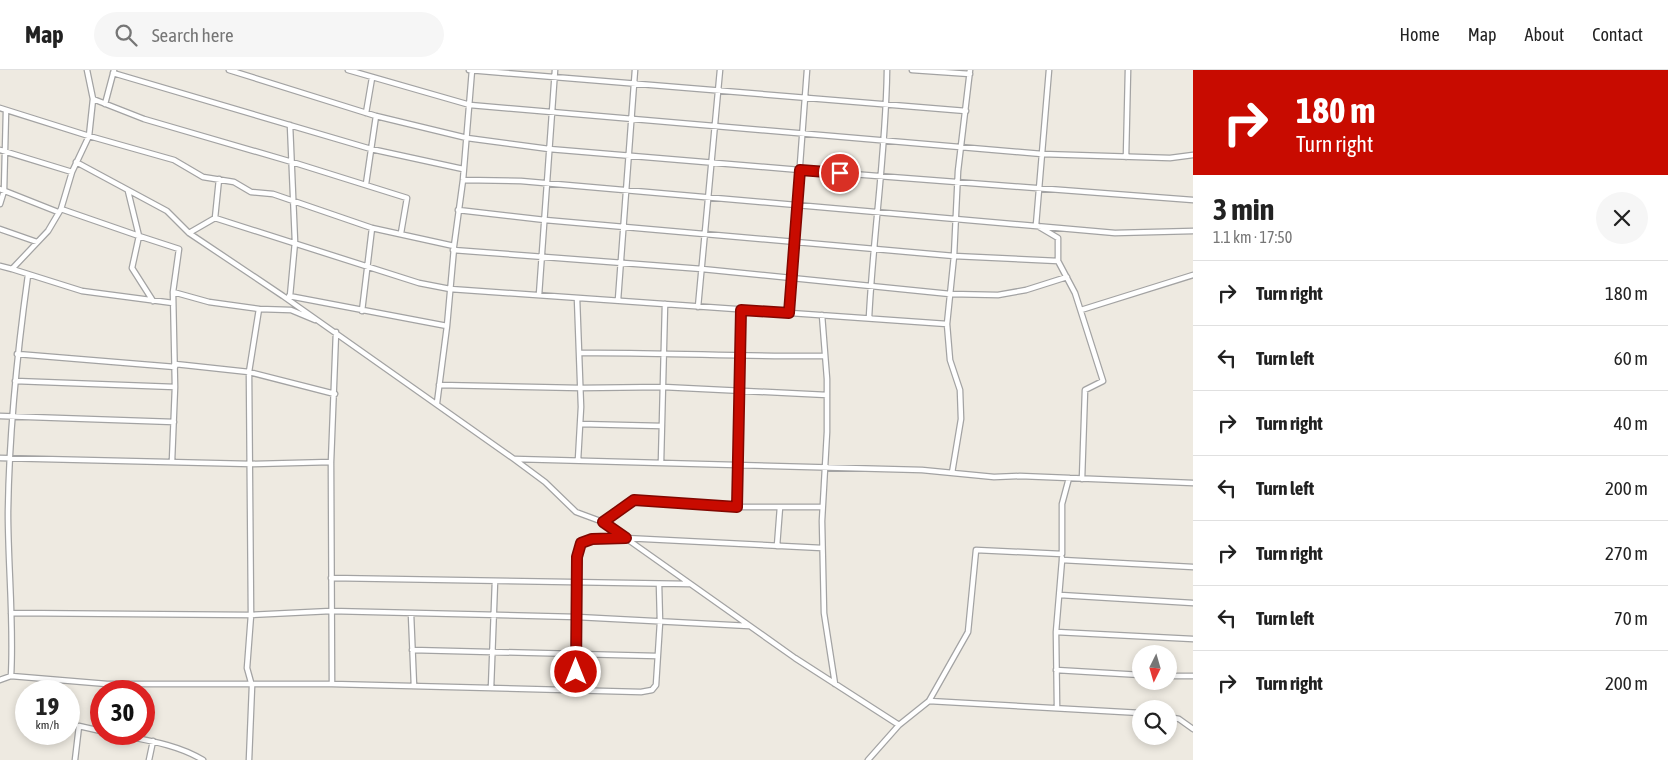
<!DOCTYPE html>
<html lang="en">
<head>
<meta charset="utf-8">
<style>
  :root { --surface:#fff; --page:#f6f6f6; --text:#222; --muted:#767676; --line:#e0e0e0 }
  body { margin:0; font-family:"Asap Condensed",sans-serif; background:var(--page); color:var(--text); height:100vh; display:flex; flex-direction:column; font-size:19px; white-space:nowrap }
  * { box-sizing:border-box; margin:0 }
  p { font-size:16px; color:var(--muted) }
  .icon { flex:none; width:28px; height:28px; fill:none; stroke:currentColor; stroke-width:2; stroke-linecap:round; stroke-linejoin:round }
  .map { position:relative; flex:1; overflow:hidden }
  .details { display:flex; flex-direction:column; background:var(--surface); width:475px }
  .details>* { flex:none }
  .guide { background:#c80b00; color:#fff; overflow:hidden }
  .needle { width:32px; rotate:185deg }
  .tools { position:absolute; left:1132px; top:575px; display:grid; gap:10px }
  .tools a { display:grid; place-items:center; width:45px; height:45px; border-radius:50%; background:var(--surface); box-shadow:0 2px 8px #0003; font-size:25px }
  .speed { position:absolute; left:15px; top:610px; display:flex; gap:10px; font-size:25px; font-weight:700; text-align:center }
  .speed>* { display:grid; place-content:center; width:65px; height:65px; border-radius:50%; background:var(--surface); box-shadow:0 2px 8px #0003; line-height:1 }
  .speed small { font-size:12px; font-weight:400 }
  .speed .limit { border:8px solid #d22; background:#fff; color:#111 }
  .pin { position:absolute; display:grid; place-items:center; width:42px; height:42px; color:#fff; margin:-21px; border:2px solid #fff; border-radius:50%; box-shadow:0 1px 5px #0007 }
  .me { position:absolute; width:55px; margin:-28px; rotate:0deg; stroke-linejoin:round; filter:drop-shadow(0 0 4px #0008) }
  .turn { display:flex; align-items:center; gap:18px; height:105px; padding:0 20px; font-size:22px }
  .turn .icon { width:65px; height:65px; stroke-width:2.5 }
  .turn b { display:block; font-size:35px; line-height:42px }
  .round { display:grid; place-items:center; flex:none; width:52px; height:52px; border-radius:26px; background:var(--page) }
  .overview { display:flex; align-items:center; justify-content:space-between; height:85px; padding:0 20px }
  h1 { font-size:30px; font-weight:700; line-height:38px }
  ul { padding:0; list-style:none }
  li { display:flex; align-items:center; gap:15px; height:65px; padding:0 20px; border-top:1px solid var(--line) }
  li div { flex:1 }
  li b { display:block; font-size:19px }
  li em { font-style:normal }
  header { display:flex; align-items:center; gap:30px; box-sizing:border-box; height:70px; padding:0 25px; background:var(--surface); border-bottom:1px solid var(--line) }
  header strong { font-size:24px }
  nav { display:flex; gap:28px; margin-inline-start:auto; font-size:18px }
  .search { width:350px; height:45px; background:var(--page); display:flex; align-items:center; gap:12px; box-sizing:border-box; padding:0 18px; border-radius:28px; color:var(--muted); font-size:19px }
  main { display:flex; flex:1; min-height:0 }
  .map>svg:first-child { display:block }
  .lines { fill:none; stroke-linecap:round; stroke-linejoin:round }
  .street-casing { stroke:#a3a3a3; stroke-width:7 }
  .street { stroke:#fff; stroke-width:4.5 }
  .route-casing { stroke:#820700; stroke-width:12 }
  .route { stroke:#c80b00; stroke-width:9 }
</style>
</head>
<body>
<header>
<strong>Map</strong>
<div class="search"><svg class="icon" aria-label="search" viewBox="0 0 24 24"><circle cx="10" cy="10" r="6"/><path d="M15 15l6 6"/></svg>Search here</div>
<nav><a>Home</a><a>Map</a><a>About</a><a>Contact</a></nav>
</header>
<main>
<div class="map">
<svg width="1193" height="690" viewBox="0 0 1193 690">
  <rect width="100%" height="100%" fill="#eeeae1"/>
  <g class="lines">
    <defs>
      <path id="street" d="M229,0L376,46L467,68L549,79L800,100L1193,130
        M348,0L470,35L1042,84L1170,88L1193,85
        M469,0L966,41
        M912,0L970,4
        M1049,0L1036,155L1058,168V191L1075,223L1103,311L1085,320L1082,409
        M113,3L371,79L463,99
        M93,29L144,49L292,92L407,128L401,163
        M105,34L114,0
        M0,38L89,66L93,29L87,0
        M366,43L372,8
        M290,55L295,172L290,226
        M0,80L72,102
        M1126,87L1128,0
        M76,92L167,141L189,163L283,226L514,389L545,412L576,442L603,452L795,588L899,655
        M463,110L521,111L1115,163L1193,161
        M366,114L376,46
        M0,119L58,142
        M128,121L139,166L179,179L173,222L175,317L172,391
        M0,134L4,121L6,41
        M61,139L139,166L132,198L153,231
        M458,140L545,150L954,186L1058,191
        M215,148L419,213L450,219L947,254
        M0,159L37,172
        M189,163L215,148L219,109
        M453,180L702,199L950,224L998,225L1026,220L1067,207
        M0,196L12,199L48,161L61,139L72,102L89,66L174,90L203,107L234,112L251,122L273,124L372,158L454,176L463,110L472,0
        M12,199L82,221L173,233
        M173,222L209,232L259,239L291,240L315,250
        M539,225L555,0
        M289,226L447,256
        M577,228L581,337L578,390
        M618,230L635,0
        M698,237L720,0
        M1081,240L1193,205
        M362,241L372,158
        M789,243L807,0
        M822,245L827,309V362L822,451L824,543L835,614
        M869,248C873,165 886,83 887,0
        M579,283C661,282 743,287 825,286
        M17,284L175,297
        M175,294L249,302L335,324
        M15,311L175,317
        M439,315L580,318L663,317L827,325
        M437,333L447,256L454,178
        M0,346L174,352
        M580,354L662,356
        M0,388L251,394L331,392
        M515,389L922,400L994,407L1020,406L1193,413
        M661,392L665,234
        M952,403L961,349L960,320L950,290L947,254L954,186L958,101L970,0
        M737,437L741,240
        M603,452L634,430L737,437H822
        M777,476L780,437
        M1062,488V490L1193,497
        M331,508L689,514
        M1060,525L1193,533
        M11,543L251,545L331,541L577,547L749,556
        M411,544L414,616
        M1056,562L1193,569
        M412,580L657,586
        M1056,600L1141,605
        M11,606C14,552 8,497 8,443C9,363 17,284 28,205
        M1169,606H1193
        M0,610L11,606L107,614H332L641,622L652,620L656,615L660,552L659,514
        M332,614L331,392L336,262
        M491,618L495,511
        M576,621L577,487L581,473L592,469L625,468L822,478
        M929,631L1141,643
        M1057,636L1056,562L1062,490
        M1169,647L1179,649L1193,659
        M115,664C145,670 177,674 203,690
        M75,690L79,656L101,661
        M149,690L153,671
        M249,690L252,616L247,598L251,545L249,302L259,239
        M868,690L899,655L929,631L968,562L976,480L1062,484V434L1069,408"/>
    </defs>
    <!-- street casing -->
    <use href="#street" class="street-casing"/>
    <!-- street -->
    <use href="#street" class="street"/>
  </g>
  <g class="lines">
    <defs>
      <path id="route" d="M576,602L577,487L581,473L592,469L626,468L603,452L634,430L737,437L741,240L789,243L800,100L840,103"/>
    </defs>
    <!-- route casing -->
    <use href="#route" class="route-casing"/>
    <!-- route -->
    <use href="#route" class="route"/>
  </g>
</svg>
<div class="tools">
<a><svg class="needle" viewBox="-14 -14 28 28"><path d="M0-13l5 13h-10z" fill="#e53935"/><path d="M0 13l5-13h-10z" fill="#767676"/></svg></a>
<a><svg class="icon" aria-label="search" viewBox="0 0 24 24"><circle cx="10" cy="10" r="6"/><path d="M15 15l6 6"/></svg></a>
</div>
<div class="speed"><div>19<small>km/h</small></div><div class="limit">30</div></div>
<div class="pin" style="left:840px;top:103px;background:#d93025"><svg class="icon" aria-label="arrive" viewBox="0 0 24 24"><path d="M6 21V4h12l-3 4 3 4H6"/></svg></div>
<svg class="me" style="left:576px;top:602px" viewBox="-20 -20 40 40"><circle r="17" fill="#c80b00" stroke="#fff" stroke-width="3"/><path d="M0-11L8 9 0 5-8 9z" fill="#fff"/></svg>
</div>
<section class="details">
<div class="guide">
<div class="turn"><svg class="icon" aria-label="right" viewBox="0 0 24 24"><path d="M7 20v-9h11M14 6l5 5-5 5"/></svg><div><b>180 m</b>Turn right</div></div>
</div>
<div class="overview"><div><h1>3 min</h1><p>1.1 km · 17:50</p></div><a class="round"><svg class="icon" aria-label="close" viewBox="0 0 24 24"><path d="M6 6l12 12M18 6L6 18"/></svg></a></div>
<ul>
<li><svg class="icon" aria-label="right" viewBox="0 0 24 24"><path d="M7 20v-9h11M14 6l5 5-5 5"/></svg><div><b>Turn right</b></div><em>180 m</em></li>
<li><svg class="icon" aria-label="left" viewBox="0 0 24 24"><path d="M17 20v-9H6M10 6l-5 5 5 5"/></svg><div><b>Turn left</b></div><em>60 m</em></li>
<li><svg class="icon" aria-label="right" viewBox="0 0 24 24"><path d="M7 20v-9h11M14 6l5 5-5 5"/></svg><div><b>Turn right</b></div><em>40 m</em></li>
<li><svg class="icon" aria-label="left" viewBox="0 0 24 24"><path d="M17 20v-9H6M10 6l-5 5 5 5"/></svg><div><b>Turn left</b></div><em>200 m</em></li>
<li><svg class="icon" aria-label="right" viewBox="0 0 24 24"><path d="M7 20v-9h11M14 6l5 5-5 5"/></svg><div><b>Turn right</b></div><em>270 m</em></li>
<li><svg class="icon" aria-label="left" viewBox="0 0 24 24"><path d="M17 20v-9H6M10 6l-5 5 5 5"/></svg><div><b>Turn left</b></div><em>70 m</em></li>
<li><svg class="icon" aria-label="right" viewBox="0 0 24 24"><path d="M7 20v-9h11M14 6l5 5-5 5"/></svg><div><b>Turn right</b></div><em>200 m</em></li>
</ul>
</section>
</main>
</body>
</html>
